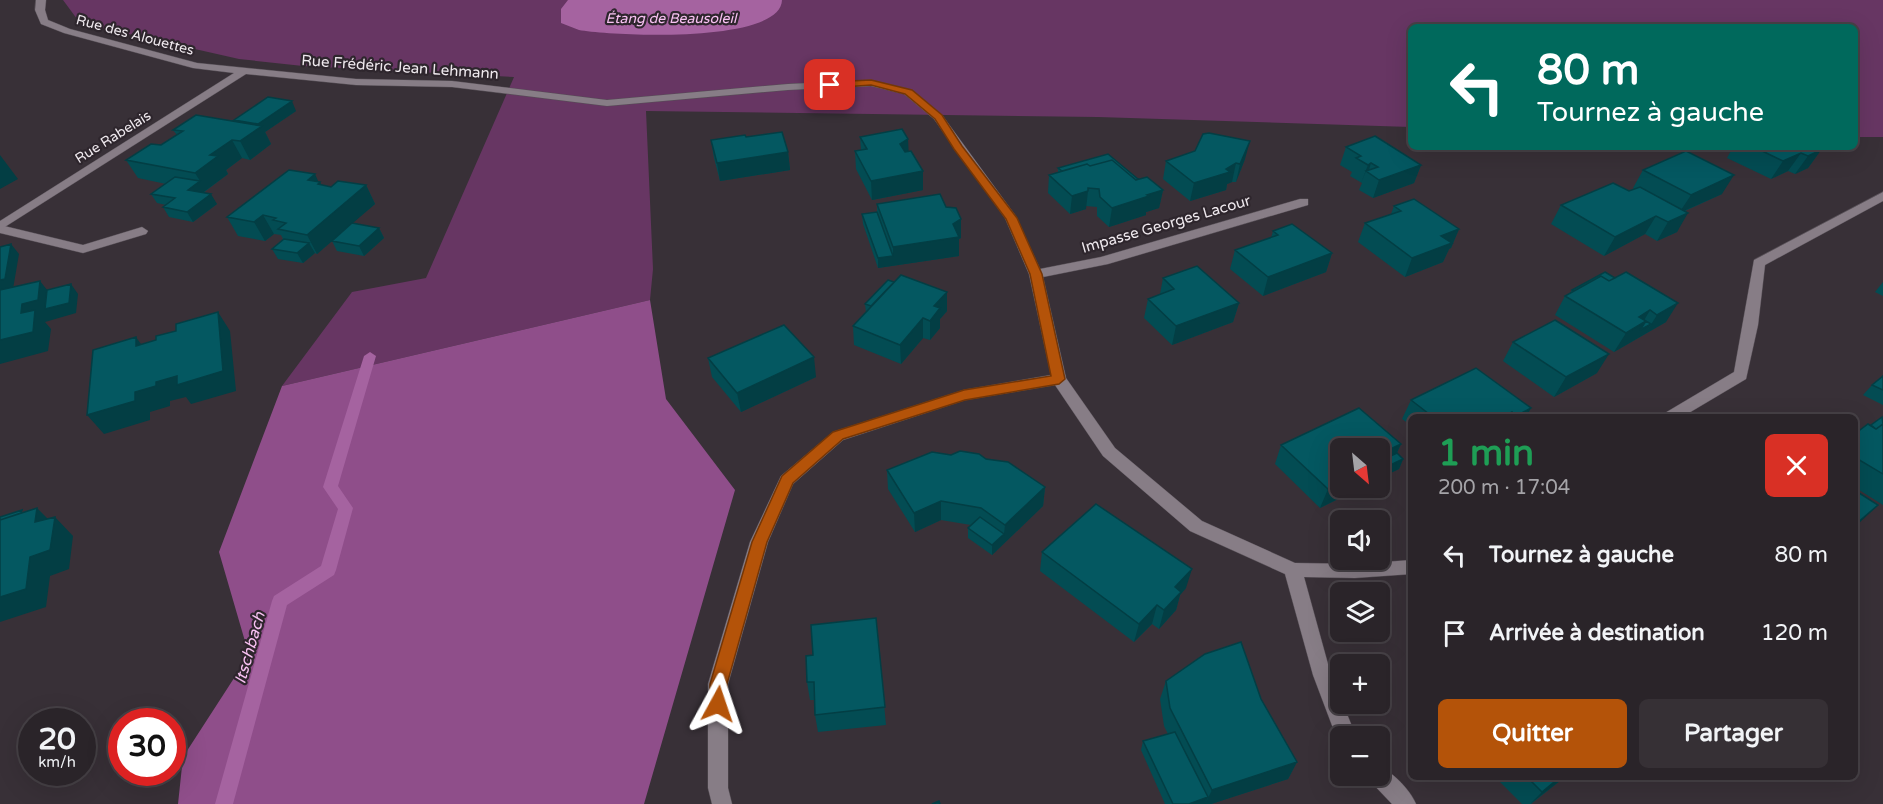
<!DOCTYPE html>
<html lang="fr">
<head>
<meta charset="utf-8">
<style>
  :root { --surface:#2a2429; --page:#363035; --text:#f1f3f6; --muted:#a5a4a8; --line:#464146; --accent:#b45309 }
  body { margin:0; font-family:"Varela Round",sans-serif; background:var(--page); color:var(--text); height:100vh; display:flex; flex-direction:column; font-size:22px; white-space:nowrap }
  * { box-sizing:border-box; margin:0 }
  p { font-size:20px; color:var(--muted) }
  .icon { flex:none; width:33px; height:33px; fill:none; stroke:currentColor; stroke-width:2; stroke-linecap:round; stroke-linejoin:round }
  .map { position:relative; flex:1; overflow:hidden }
  .side { position:absolute; left:1408px; top:414px; width:450px; height:366px; display:flex; flex-direction:column; background:var(--surface); border-radius:9px; box-shadow:0 6px 24px #0002,0 0 0 2px var(--line) }
  .side>* { flex:none }
  .guide { position:absolute; left:1408px; top:24px; width:450px; height:126px; border-radius:9px; box-shadow:0 6px 24px #0002,0 0 0 2px var(--line); background:#00695c; color:#fff; overflow:hidden }
  .needle { width:39px; rotate:152deg }
  .fabs { position:absolute; left:1330px; top:438px; display:grid; gap:12px }
  .fabs a { display:grid; place-items:center; width:60px; height:60px; border-radius:9px; background:var(--surface); box-shadow:0 6px 24px #0002,0 0 0 2px var(--line); font-size:30px }
  .speed { position:absolute; left:18px; top:708px; display:flex; gap:12px; font-size:30px; font-weight:700; text-align:center }
  .speed>* { display:grid; place-content:center; width:78px; height:78px; border-radius:50%; background:var(--surface); box-shadow:0 6px 24px #0002,0 0 0 2px var(--line); line-height:1 }
  .speed small { font-size:15px; font-weight:400 }
  .speed .limit { border:9px solid #d22; background:#fff; color:#111 }
  .pin { position:absolute; display:grid; place-items:center; width:51px; height:51px; color:#fff; margin:-26px; border-radius:12px; box-shadow:0 3px 9px #0006 }
  .me { position:absolute; width:66px; margin:-33px; rotate:5deg; stroke-linejoin:round; filter:drop-shadow(0 0 4px #0008) }
  .turn { display:flex; align-items:center; gap:21px; height:126px; padding:0 30px; font-size:27px }
  .turn .icon { width:78px; height:78px; stroke-width:2.5 }
  .turn b { display:block; font-size:42px; line-height:51px }
  .round { display:grid; place-items:center; flex:none; width:63px; height:63px; border-radius:9px; background:var(--page) }
  .headline { display:flex; align-items:center; justify-content:space-between; height:102px; padding:0 30px }
  h1 { font-size:36px; font-weight:700; line-height:45px; color:#1e9e55 }
  .primary-button { display:flex; gap:12px; margin-top:auto; padding:12px 30px }
  .primary-button a { flex:1; height:69px; border-radius:9px; background:var(--accent); color:#fff; font-size:24px; font-weight:700; line-height:69px; text-align:center }
  .primary-button a+a { background:var(--page); color:var(--text) }
  ul { padding:0; list-style:none }
  li { display:flex; align-items:center; gap:18px; height:78px; padding:0 30px }
  li div { flex:1 }
  li b { display:block; font-size:22px }
  li em { font-style:normal }
  .map>svg:first-child { display:block }
  .green { fill:#673663 }
  .forest { fill:#8f4e8a }
  .water { fill:#a563a0 }
  .lines { fill:none; stroke-linecap:round; stroke-linejoin:round }
  .stream { fill:#a563a0; fill-rule:evenodd }
  .service-casing { stroke:#554e55; stroke-width:1 }
  .minor-casing { stroke:#554e55; stroke-width:1 }
  .service { fill:#877d86; fill-rule:evenodd }
  .minor { fill:#877d86; fill-rule:evenodd }
  .wall { fill:#034c53 }
  .shaded-wall { fill:#033e44 }
  .building { fill:#045861; stroke:#033e44; stroke-width:1.5 }
  .route { fill:#b45309; stroke:#753606; stroke-width:1.5 }
  .labels { text-anchor:middle; dominant-baseline:central; stroke-width:4.5; stroke-linejoin:round; paint-order:stroke }
  .far-water-label { font-size:14px; font-style:italic; fill:#f9c2f3; stroke:#2e262d }
  .far-street-label { font-size:14px; fill:#efe9ee; stroke:#2e262d }
  .street-label { font-size:15px; fill:#efe9ee; stroke:#2e262d }
  .water-label { font-size:16px; font-style:italic; fill:#f9c2f3; stroke:#2e262d }
</style>
</head>
<body>
<div class="map">
<svg width="1883" height="804" viewBox="0 0 1883 804">
  <rect width="100%" height="100%" fill="#383037"/>
  <!-- green -->
  <path class="green" d="M63,0H1883V137H1856V27H1412L1411,127L1098,117L646,111L653,269L650,300L282,386L352,292L426,278L514,77L303,66L239,59L80,23Z"/>
  <!-- forest -->
  <path class="forest" d="M650,300L666,399L735,490L644,804H178L183,757L249,655L219,552L282,386Z"/>
  <!-- water -->
  <path class="water" d="M568,0H782C781,44 611,36 579,30C573,28 567,25 561,23V9Z"/>
  <g class="lines">
    <!-- stream -->
    <path class="stream" d="M370,352L376,356L338,486L353,508L336,570L334,575L287,605L233,804H215L272,601L274,596L321,566L338,509L323,487L364,356Z"/>
    <defs>
      <path id="service" d="M0,225L83,245L142,227L148,231L146,234L83,253L0,233Z"/>
      <path id="minor" d="M36,0H46L45,10L48,20L70,29L197,63L356,79L452,81L607,100L788,84L871,80L912,90L942,115L1015,215L1040,269L1101,257L1300,199H1308V205L1108,264L1043,277L1066,378L1115,448L1202,521L1295,563L1355,564L1412,560V574L1355,578L1304,577L1331,675L1356,736H1341V743L1336,736L1313,675L1285,574L1190,531L1103,456L1055,385L965,400L843,440L793,484L768,542L728,684V788L732,804H712L708,788V684L750,542L781,476L833,432L964,390L1051,375L1029,274L1005,218L934,119L904,94L871,86L788,90L607,106L452,87L356,85L246,74L0,230V221L234,73L193,68L64,33L41,24L35,10Z
        M1883,192V201L1765,265L1758,325L1746,379L1682,417H1662L1665,413L1734,372L1754,260Z
        M1380,767C1393,772 1411,791 1416,804H1392L1372,783L1369,776H1380Z"/>
    </defs>
    <!-- service casing -->
    <use href="#service" class="service-casing"/>
    <!-- minor casing -->
    <use href="#minor" class="minor-casing"/>
    <!-- service -->
    <use href="#service" class="service"/>
    <!-- minor -->
    <use href="#minor" class="minor"/>
  </g>
  <!-- wall -->
  <path class="wall" d="M296,111L265,132L271,144L250,160L242,158L226,170L228,174L203,193L217,204L193,222L169,217L163,207L166,205L157,203L151,194L166,184L138,178L126,160L161,145L177,135L173,130L235,122L234,120Z
    M746,137L788,152L790,170L720,181L714,158L711,140Z
    M860,137L908,152L923,171V190L872,200L856,169L855,151L861,150Z
    M1346,147L1421,165L1414,183L1373,198L1359,190L1362,183L1350,176L1352,172L1340,165Z
    M1733,147H1814L1821,150L1808,168L1795,174L1788,171L1771,179L1727,158Z
    M1245,159L1236,182H1232L1227,184L1226,190L1190,201L1163,179L1166,161Z
    M1058,168L1138,179L1163,190L1159,208L1146,212V215L1109,227L1097,216V207L1086,206V209L1070,214L1048,193L1049,175L1058,172Z
    M1643,170L1722,194L1685,211L1677,232L1657,241L1645,234L1604,256L1551,224L1561,205L1629,191L1634,189L1633,188Z
    M319,182L322,185L331,187L366,185L375,204L352,223L379,228L384,238L364,256L337,251L332,241L317,254L315,253L303,263L278,259L272,249L283,239L281,235L274,234L265,241L238,236L227,217Z
    M877,204L946,207L961,219V238L959,239V256L878,268L863,224L862,214L877,212Z
    M1394,206L1459,229L1451,248L1449,249L1443,262L1405,277L1358,242L1365,223L1391,214Z
    M1273,231L1332,253L1326,272L1263,296L1230,269L1235,250L1271,238Z
    M1605,272L1666,322L1614,352L1555,315L1565,296L1570,293L1572,290Z
    M1163,278L1239,303L1233,322L1172,345L1144,318L1148,299L1160,294Z
    M894,282L947,292V311L940,319V328L930,340L923,338L901,364L854,345L853,326L866,312L865,304Z
    M1883,282V296L1875,292Z
    M1513,342L1597,373L1554,397L1503,361Z
    M708,358L816,377L741,412L712,377Z
    M1883,376V405L1863,395L1872,385Z
    M1411,400L1531,408L1526,417H1412V426L1402,419Z
    M1359,408L1401,444L1397,453L1403,459L1399,469L1380,478V448H1341V488H1360L1320,508L1275,464L1281,445Z
    M1883,417V505L1856,488V433L1871,425Z
    M951,455L986,459L1045,487L1043,506L992,555L968,538V528L971,525L941,520L915,532L888,489L887,470Z
    M1042,552L1186,588L1180,595L1176,610L1159,629L1152,624L1134,642L1040,571Z
    M876,618L886,725L818,732L815,715L814,700H810L807,682L813,655Z
    M1166,681L1261,699L1297,762L1288,779L1211,804H1165L1141,750L1143,741L1168,734L1164,726L1160,699Z
    M1495,777H1565L1531,804H1522Z"/>
  <!-- shaded-wall -->
  <path class="shaded-wall" d="M292,101L296,111L265,132L271,144L250,160L240,141L260,127L258,124Z
    M908,139L909,158L900,144Z
    M232,140L242,158L226,170L228,174L194,199L188,190L200,181L195,173L210,155Z
    M1250,141L1245,159L1236,182L1240,164Z
    M1821,150L1808,168L1795,174L1808,156Z
    M788,152L790,170L720,181L717,163Z
    M1801,153L1788,171L1771,179L1783,161Z
    M0,155L18,179L0,189Z
    M1236,163L1232,182L1227,184L1226,190L1190,201L1194,183L1226,169Z
    M1371,163L1368,173L1366,171L1361,183L1368,165Z
    M1421,165L1414,183L1373,198L1379,180Z
    M923,171V190L872,200L871,181Z
    M315,174L319,183L320,182L330,201L308,180Z
    M1734,175L1722,194L1679,213L1691,195Z
    M366,185L375,204L317,254L307,235Z
    M1163,190L1159,208L1146,212V215L1109,227L1112,208L1147,195Z
    M1088,191L1086,209L1070,214L1072,196Z
    M211,194L217,204L193,222L187,212Z
    M1688,213L1677,232L1657,241L1668,222Z
    M263,215L274,234L265,241L254,222Z
    M1656,216L1645,234L1604,256L1615,237Z
    M961,219V238L959,239V256L878,268V258L893,256V247L953,224Z
    M379,228L384,238L364,256L359,246Z
    M1459,229L1451,248L1449,249L1443,262L1405,277L1412,258L1441,236Z
    M309,243L315,253L303,263L297,253Z
    M11,244L19,254L13,289L0,292V280Z
    M1332,253L1326,272L1263,296L1268,277Z
    M40,281L55,300L71,284L78,294L76,313L45,322L51,329L48,351L0,364V340L21,313L22,304Z
    M947,292V311L940,319V328L930,340V321L934,306Z
    M1239,303L1233,322L1172,345L1176,326Z
    M1678,303L1666,322L1645,334L1657,315Z
    M1650,310L1642,324L1646,321L1651,324L1645,334L1614,352L1626,333L1639,317Z
    M218,312L230,331L236,391L191,404L186,397L170,401V406L150,412V420L104,434L87,415L156,382Z
    M923,318V338L901,364L900,345Z
    M136,337L150,357L136,346Z
    M1609,354L1597,373L1554,397L1566,377Z
    M814,357L816,377L741,412L737,393Z
    M1531,408L1526,417H1515L1516,416Z
    M1401,444L1392,463L1380,469V454Z
    M1403,459L1399,469L1380,478V470Z
    M1341,482V488H1360L1320,508L1328,489Z
    M1045,487L1043,506L992,555V545L1004,534L1005,525Z
    M941,501V520L915,532L914,513Z
    M1878,505L1858,524L1856,526V524Z
    M37,508L54,525L55,517L73,536L69,569L50,576L46,607L0,622V597L35,522Z
    M1192,569L1186,588L1180,595L1176,610L1159,629L1164,610L1175,587Z
    M1157,605L1152,624L1134,642L1139,624Z
    M1297,762L1288,779L1211,804H1205L1212,790Z
    M1560,777H1565L1530,804L1542,792Z
    M1208,797L1205,804H1189Z"/>
  <!-- building -->
  <path class="building" d="M268,97L292,101L258,124L234,120Z
    M196,115L262,126L240,141L232,140L210,155L218,156L195,173L126,160L151,144L161,145L183,131L173,130Z
    M902,129L908,139L900,144L905,152L911,151L923,171L871,181L855,151L867,149L860,137Z
    M782,132L788,152L717,163L711,140L745,135L746,137Z
    M1209,133L1250,141L1240,164L1236,163L1226,169L1230,172L1194,183L1166,161L1195,151L1203,134Z
    M1375,136L1421,165L1379,180L1366,171L1378,167L1371,163L1368,165L1356,158L1361,156L1346,147Z
    M1754,147H1814L1821,150L1808,156L1801,153L1783,161Z
    M1686,151L1734,175L1691,195L1643,170Z
    M1108,154L1138,179L1136,180L1112,160L1090,166L1087,164L1062,171L1058,168Z
    M1112,160L1136,180L1147,177L1163,190L1147,195L1149,196L1112,208L1100,197L1099,189L1088,188V191L1072,196L1049,175L1087,164L1090,166Z
    M289,170L315,174L308,180L320,182L318,184L331,187L338,181L366,185L307,235L278,229L286,223L273,220L276,218L263,215L254,222L227,217Z
    M175,177L200,181L188,190L211,194L187,212L163,207L175,198L151,194Z
    M1613,183L1629,191L1640,187L1688,213L1668,222L1656,216L1615,237L1561,205Z
    M940,194L946,207L956,208L961,219L953,224L959,237L893,247L877,204Z
    M1414,199L1459,229L1441,236L1452,243L1412,258L1365,223L1401,211L1394,206Z
    M877,212L893,256L878,258L862,214Z
    M352,223L379,228L359,246L332,241Z
    M1292,224L1332,253L1268,277L1235,250L1278,235L1273,231Z
    M284,239L309,243L297,253L272,249Z
    M11,244L5,279L0,280V247Z
    M1197,266L1239,303L1176,326L1148,299L1174,289L1163,278Z
    M1605,272L1615,278L1609,281L1601,276L1574,291L1572,290Z
    M1626,272L1678,303L1657,315L1650,310L1639,317L1646,321L1626,333L1565,296L1601,276L1609,281Z
    M901,275L947,292L934,306L940,308L930,321L923,318L900,345L853,326Z
    M888,280L894,282L871,306L865,304Z
    M40,281L38,300L22,304L21,313L35,310L33,332L0,340V290Z
    M71,284L69,303L45,309L47,290Z
    M218,312L223,371L177,385V376L156,382V386L135,392V401L87,415L93,350L136,337V346L156,340V336L176,331V324Z
    M1555,320L1609,354L1566,377L1513,342Z
    M1644,320L1651,324L1640,330L1646,321Z
    M784,325L814,357L737,393L708,358Z
    M1476,368L1531,408L1516,416L1512,412L1503,417H1433L1411,400Z
    M1883,376V390L1872,385Z
    M1359,408L1401,444L1380,454V448H1341V482L1328,489L1281,445Z
    M1882,417L1883,424L1876,429L1871,425Z
    M1868,424L1876,429L1883,424V474L1856,458V433Z
    M960,451L979,454L986,459L1008,462L1045,487L1005,525L981,508L941,501L914,513L887,470L932,452L951,455Z
    M1397,453L1403,459L1380,470V461Z
    M1856,491L1878,505L1856,524Z
    M1096,504L1192,569L1175,587L1181,592L1164,610L1157,605L1139,624L1042,552Z
    M37,508L35,522L55,517L50,550L30,557L26,589L0,597V520Z
    M22,510L21,513L0,520V517Z
    M980,517L1004,534L992,545L968,528Z
    M876,618L885,707L815,715L814,682H807L806,656L813,655L811,625Z
    M1241,642L1261,699L1297,762L1212,790L1170,708L1166,681L1205,654Z
    M1175,732L1208,797L1189,804H1173L1143,741Z
    M1527,777H1560L1542,792Z
    M939,801L940,804H932Z"/>
  <!-- route -->
  <path class="route" d="M871,80L912,90L942,115L962,146L1017,218L1042,274L1065,379L1059,384L965,400L843,439L793,483L767,542L727,684V704L725,710L718,712L712,710L710,704V684L752,542L782,476L833,432L964,390L1051,376L1030,274L1006,219L954,149L935,119L905,94L871,85L830,88L825,85L830,82Z"/>
  <g class="labels">
    <!-- far-water labels -->
    <g class="far-water-label">
      <text x="671" y="18">Étang de Beausoleil</text>
    </g>
    <!-- far-street labels -->
    <g class="far-street-label">
      <text transform="translate(135 35) rotate(15)">Rue des Alouettes</text>
      <text transform="translate(113 137) rotate(-32)">Rue Rabelais</text>
    </g>
    <!-- street labels -->
    <g class="street-label">
      <text transform="translate(400 67) rotate(4)">Rue Frédéric Jean Lehmann</text>
      <text transform="translate(1166 224) rotate(-16)">Impasse Georges Lacour</text>
    </g>
    <!-- water labels -->
    <g class="water-label">
      <text transform="translate(250 648) rotate(-74)">Itschbach</text>
    </g>
  </g>
</svg>
<div class="fabs">
<a><svg class="needle" viewBox="-14 -14 28 28"><path d="M0-13l5 13h-10z" fill="#e53935"/><path d="M0 13l5-13h-10z" fill="#a5a4a8"/></svg></a>
<a><svg class="icon" aria-label="sound" viewBox="0 0 24 24"><path d="M4 9h4l5-4v14l-5-4H4zM17 9q2 3 0 6"/></svg></a>
<a><svg class="icon" aria-label="layers" viewBox="0 0 24 24"><path d="M12 4l9 5-9 5-9-5zM3 14l9 5 9-5"/></svg></a>
<a>+</a>
<a>−</a>
</div>
<div class="speed"><div>20<small>km/h</small></div><div class="limit">30</div></div>
<div class="pin" style="left:830px;top:85px;background:#d93025"><svg class="icon" aria-label="arrive" viewBox="0 0 24 24"><path d="M6 21V4h12l-3 4 3 4H6"/></svg></div>
<svg class="me" style="left:718px;top:704px" viewBox="-20 -20 40 40"><path d="M0-17L14 15 0 8-14 15z" fill="#b45309" stroke="#fff" stroke-width="4"/></svg>
<div class="guide">
<div class="turn"><svg class="icon" aria-label="left" viewBox="0 0 24 24"><path d="M17 20v-9H6M10 6l-5 5 5 5"/></svg><div><b>80 m</b>Tournez à gauche</div></div>
</div>
<section class="side">
<div class="headline"><div><h1>1 min</h1><p>200 m · 17:04</p></div><a class="round" style="background:#d93025;color:#fff"><svg class="icon" aria-label="close" viewBox="0 0 24 24"><path d="M6 6l12 12M18 6L6 18"/></svg></a></div>
<ul>
<li><svg class="icon" aria-label="left" viewBox="0 0 24 24"><path d="M17 20v-9H6M10 6l-5 5 5 5"/></svg><div><b>Tournez à gauche</b></div><em>80 m</em></li>
<li><svg class="icon" aria-label="arrive" viewBox="0 0 24 24"><path d="M6 21V4h12l-3 4 3 4H6"/></svg><div><b>Arrivée à destination</b></div><em>120 m</em></li>
</ul>
<div class="primary-button"><a>Quitter</a><a>Partager</a></div>
</section>
</div>
</body>
</html>
